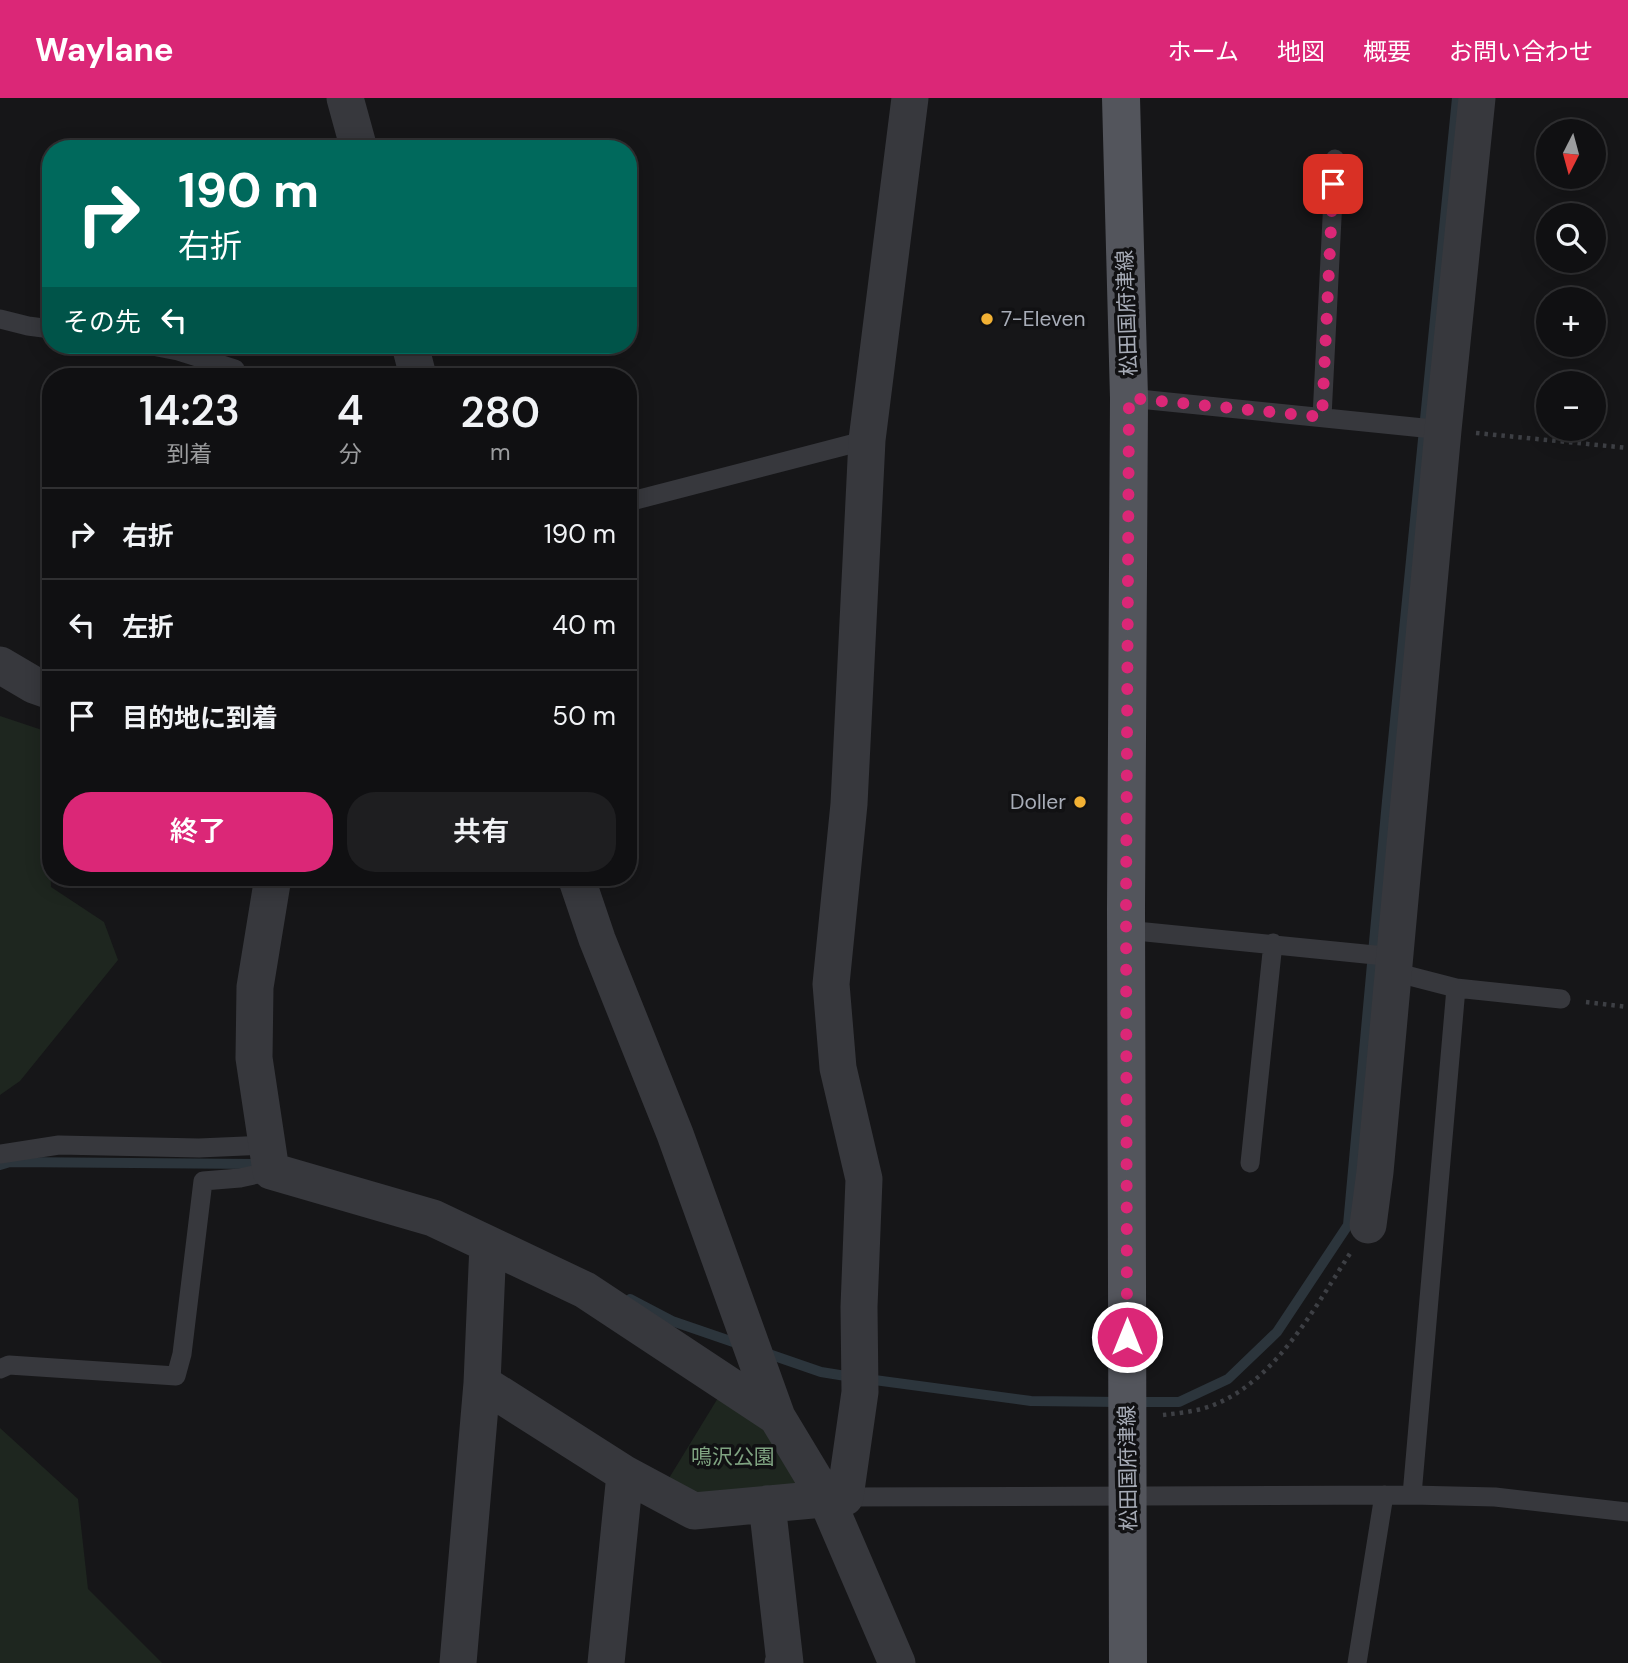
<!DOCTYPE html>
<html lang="ja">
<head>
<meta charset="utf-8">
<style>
  :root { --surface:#101012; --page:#1e1e20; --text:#f1f3f6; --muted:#9c9d9f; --line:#303032; --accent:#db2777 }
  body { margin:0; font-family:"DM Sans","Noto Sans JP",sans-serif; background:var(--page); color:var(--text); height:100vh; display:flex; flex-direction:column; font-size:26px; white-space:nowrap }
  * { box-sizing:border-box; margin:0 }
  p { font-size:23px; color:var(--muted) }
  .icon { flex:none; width:38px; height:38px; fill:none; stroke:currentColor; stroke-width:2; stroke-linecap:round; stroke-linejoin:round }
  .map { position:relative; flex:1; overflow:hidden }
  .side { position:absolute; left:42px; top:270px; width:595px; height:518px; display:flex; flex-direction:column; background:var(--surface); border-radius:28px; box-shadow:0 4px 18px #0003,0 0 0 2px var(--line) }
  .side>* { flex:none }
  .banner { position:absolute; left:42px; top:42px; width:595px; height:214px; border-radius:28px; box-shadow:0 4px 18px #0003,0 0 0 2px var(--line); background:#00695c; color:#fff; overflow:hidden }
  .needle { width:46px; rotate:186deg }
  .controls { position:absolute; left:1536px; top:21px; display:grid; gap:14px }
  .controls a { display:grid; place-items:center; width:70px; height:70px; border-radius:50%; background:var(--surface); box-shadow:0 4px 18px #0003,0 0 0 2px var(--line); font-size:35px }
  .pin { position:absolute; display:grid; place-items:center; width:60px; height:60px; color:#fff; margin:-30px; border-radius:14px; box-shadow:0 4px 10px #0006 }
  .me { position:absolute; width:77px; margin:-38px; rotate:0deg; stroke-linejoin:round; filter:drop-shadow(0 0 5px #0008) }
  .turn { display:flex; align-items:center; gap:24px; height:147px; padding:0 21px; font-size:32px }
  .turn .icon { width:91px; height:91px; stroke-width:2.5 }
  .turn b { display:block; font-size:49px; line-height:60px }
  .then { display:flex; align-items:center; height:66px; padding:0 21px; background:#0003; gap:14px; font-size:26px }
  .eta { display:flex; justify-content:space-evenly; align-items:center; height:119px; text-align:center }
  .eta b { font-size:42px; font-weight:600; line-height:49px }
  .primary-button { display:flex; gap:14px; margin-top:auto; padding:14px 21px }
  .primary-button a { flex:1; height:80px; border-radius:28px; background:var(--accent); color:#fff; font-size:28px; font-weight:600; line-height:80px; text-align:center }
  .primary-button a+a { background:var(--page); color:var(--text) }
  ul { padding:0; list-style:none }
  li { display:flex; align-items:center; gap:21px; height:91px; padding:0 21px; border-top:2px solid var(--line) }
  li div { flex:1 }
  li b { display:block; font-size:26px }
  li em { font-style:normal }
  header { display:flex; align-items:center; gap:42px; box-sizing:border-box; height:98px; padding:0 35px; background:var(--accent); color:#fff }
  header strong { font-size:33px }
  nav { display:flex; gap:38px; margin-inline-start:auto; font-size:24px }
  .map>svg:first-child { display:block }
  .green { fill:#1e261f }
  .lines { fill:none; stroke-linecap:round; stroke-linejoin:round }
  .stream { stroke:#2c353c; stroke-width:10 }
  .path { stroke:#3d3f44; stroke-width:4.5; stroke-dasharray:3.5 5; stroke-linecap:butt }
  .lane { stroke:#37383d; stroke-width:19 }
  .street { stroke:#37383d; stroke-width:37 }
  .primary { stroke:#53555c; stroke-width:38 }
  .route { stroke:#db2777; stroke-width:12; stroke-dasharray:0 21.6 }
  .poi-dot { fill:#f2b134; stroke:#111113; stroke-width:2.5 }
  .labels { text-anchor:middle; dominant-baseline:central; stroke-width:7; stroke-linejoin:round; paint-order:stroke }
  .street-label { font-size:21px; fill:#a8adb8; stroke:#111113 }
  .poi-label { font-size:21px; fill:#a8adb8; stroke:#111113; text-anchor:start }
  .park-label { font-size:21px; fill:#7fa381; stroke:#111113 }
</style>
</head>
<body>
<header>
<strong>Waylane</strong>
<nav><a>ホーム</a><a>地図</a><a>概要</a><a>お問い合わせ</a></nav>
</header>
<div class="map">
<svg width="1628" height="1565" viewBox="0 0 1628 1565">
  <rect width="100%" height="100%" fill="#161618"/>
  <!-- green -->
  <path class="green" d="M0,618L51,635V721L49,726L51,789L104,824L118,862L20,983L0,997Z
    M721,1295L778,1336L801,1371L789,1400L696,1409L663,1390Z
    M0,1330L78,1401L88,1491L162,1565H0Z"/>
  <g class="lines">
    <!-- stream -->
    <path class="stream" d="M0,1067L10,1064L262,1066
      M630,1201L672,1223L742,1247
      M763,1254L821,1274L852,1279
      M867,1281L1031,1303L1120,1304
      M1135,1304H1179L1228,1281L1277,1234L1348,1127L1387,703L1457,0"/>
    <!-- path -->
    <path class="path" d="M1476,335L1628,350
      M1586,904L1628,909
      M1163,1317C1180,1315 1200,1313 1216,1306C1278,1280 1316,1207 1351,1154"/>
    <!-- lane -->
    <path class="lane" d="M0,221L28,228L51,231
      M147,247L178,253L235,271
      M1129,300L1443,332
      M1322,319L1335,61
      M628,404L867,342
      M1126,832L1395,859
      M1394,874L1456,890L1561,901
      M0,1056L59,1047L199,1050L267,1047
      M1250,1065L1273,845
      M0,1271L9,1267L176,1278L182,1256L203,1083L240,1080L271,1073
      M1412,1397L1456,890
      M845,1399L1412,1397L1495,1399L1628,1414
      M1357,1565L1384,1397"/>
    <!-- street -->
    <path class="street" d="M345,0L359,51
      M410,247L418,278
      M0,567L34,587L51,593
      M273,779L255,889L254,960L271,1073L433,1120L585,1192L777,1319
      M576,779L597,841L675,1036L777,1319L827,1402L897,1565
      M1368,1127L1375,1074L1443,332L1477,0
      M482,1285L625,1376L694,1413L845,1399L860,1294L859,1209L864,1081L838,970L831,886L849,706L867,342L910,0
      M767,1406L785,1565H783
      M458,1565L482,1285L488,1146
      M606,1565L625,1376"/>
    <!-- primary -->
    <path class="primary" d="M1121,0L1129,300L1126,811L1128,1565"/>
  </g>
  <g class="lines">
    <!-- route -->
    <path class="route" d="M1127,1239L1126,811L1129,300L1322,319L1333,86"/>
  </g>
  <!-- markers -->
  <g class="poi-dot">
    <circle cx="987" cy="221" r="7"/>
    <circle cx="1080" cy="704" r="7"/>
  </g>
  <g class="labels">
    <!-- street labels -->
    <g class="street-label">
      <text transform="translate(1127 215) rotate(-92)">松田国府津線</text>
      <text transform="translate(1128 1370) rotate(-91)">松田国府津線</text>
    </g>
    <!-- poi labels -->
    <g class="poi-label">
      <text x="1001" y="221">7-Eleven</text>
      <text x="1066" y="704" text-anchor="end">Doller</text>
    </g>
    <!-- park labels -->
    <g class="park-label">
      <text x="733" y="1359">鳴沢公園</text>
    </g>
  </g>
</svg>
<div class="controls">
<a><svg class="needle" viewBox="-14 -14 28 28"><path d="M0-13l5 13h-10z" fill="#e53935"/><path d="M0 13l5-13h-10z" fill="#9c9d9f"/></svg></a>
<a><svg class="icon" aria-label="search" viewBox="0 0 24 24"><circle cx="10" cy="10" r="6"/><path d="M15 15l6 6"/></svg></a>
<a>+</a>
<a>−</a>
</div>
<div class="pin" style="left:1333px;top:86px;background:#d93025"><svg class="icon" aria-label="arrive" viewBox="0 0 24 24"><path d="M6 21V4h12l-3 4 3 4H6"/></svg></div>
<svg class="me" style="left:1127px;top:1239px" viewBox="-20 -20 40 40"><circle r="17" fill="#db2777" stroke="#fff" stroke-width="3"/><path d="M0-11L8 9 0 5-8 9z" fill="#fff"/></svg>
<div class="banner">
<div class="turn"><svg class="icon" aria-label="right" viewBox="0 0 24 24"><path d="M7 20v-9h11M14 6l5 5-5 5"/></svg><div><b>190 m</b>右折</div></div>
<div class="then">その先<svg class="icon" aria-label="left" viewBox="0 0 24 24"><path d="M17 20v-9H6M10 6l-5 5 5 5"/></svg></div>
</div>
<section class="side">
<div class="eta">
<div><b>14:23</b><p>到着</p></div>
<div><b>4</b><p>分</p></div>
<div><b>280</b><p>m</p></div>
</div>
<ul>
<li><svg class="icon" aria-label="right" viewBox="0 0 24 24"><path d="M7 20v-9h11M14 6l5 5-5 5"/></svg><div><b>右折</b></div><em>190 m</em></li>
<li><svg class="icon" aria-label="left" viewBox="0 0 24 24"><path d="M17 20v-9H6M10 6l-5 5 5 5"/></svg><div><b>左折</b></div><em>40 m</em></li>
<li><svg class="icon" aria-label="arrive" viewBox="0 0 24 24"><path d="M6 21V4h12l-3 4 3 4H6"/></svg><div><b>目的地に到着</b></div><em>50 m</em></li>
</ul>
<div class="primary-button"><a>終了</a><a>共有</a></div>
</section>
</div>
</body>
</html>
